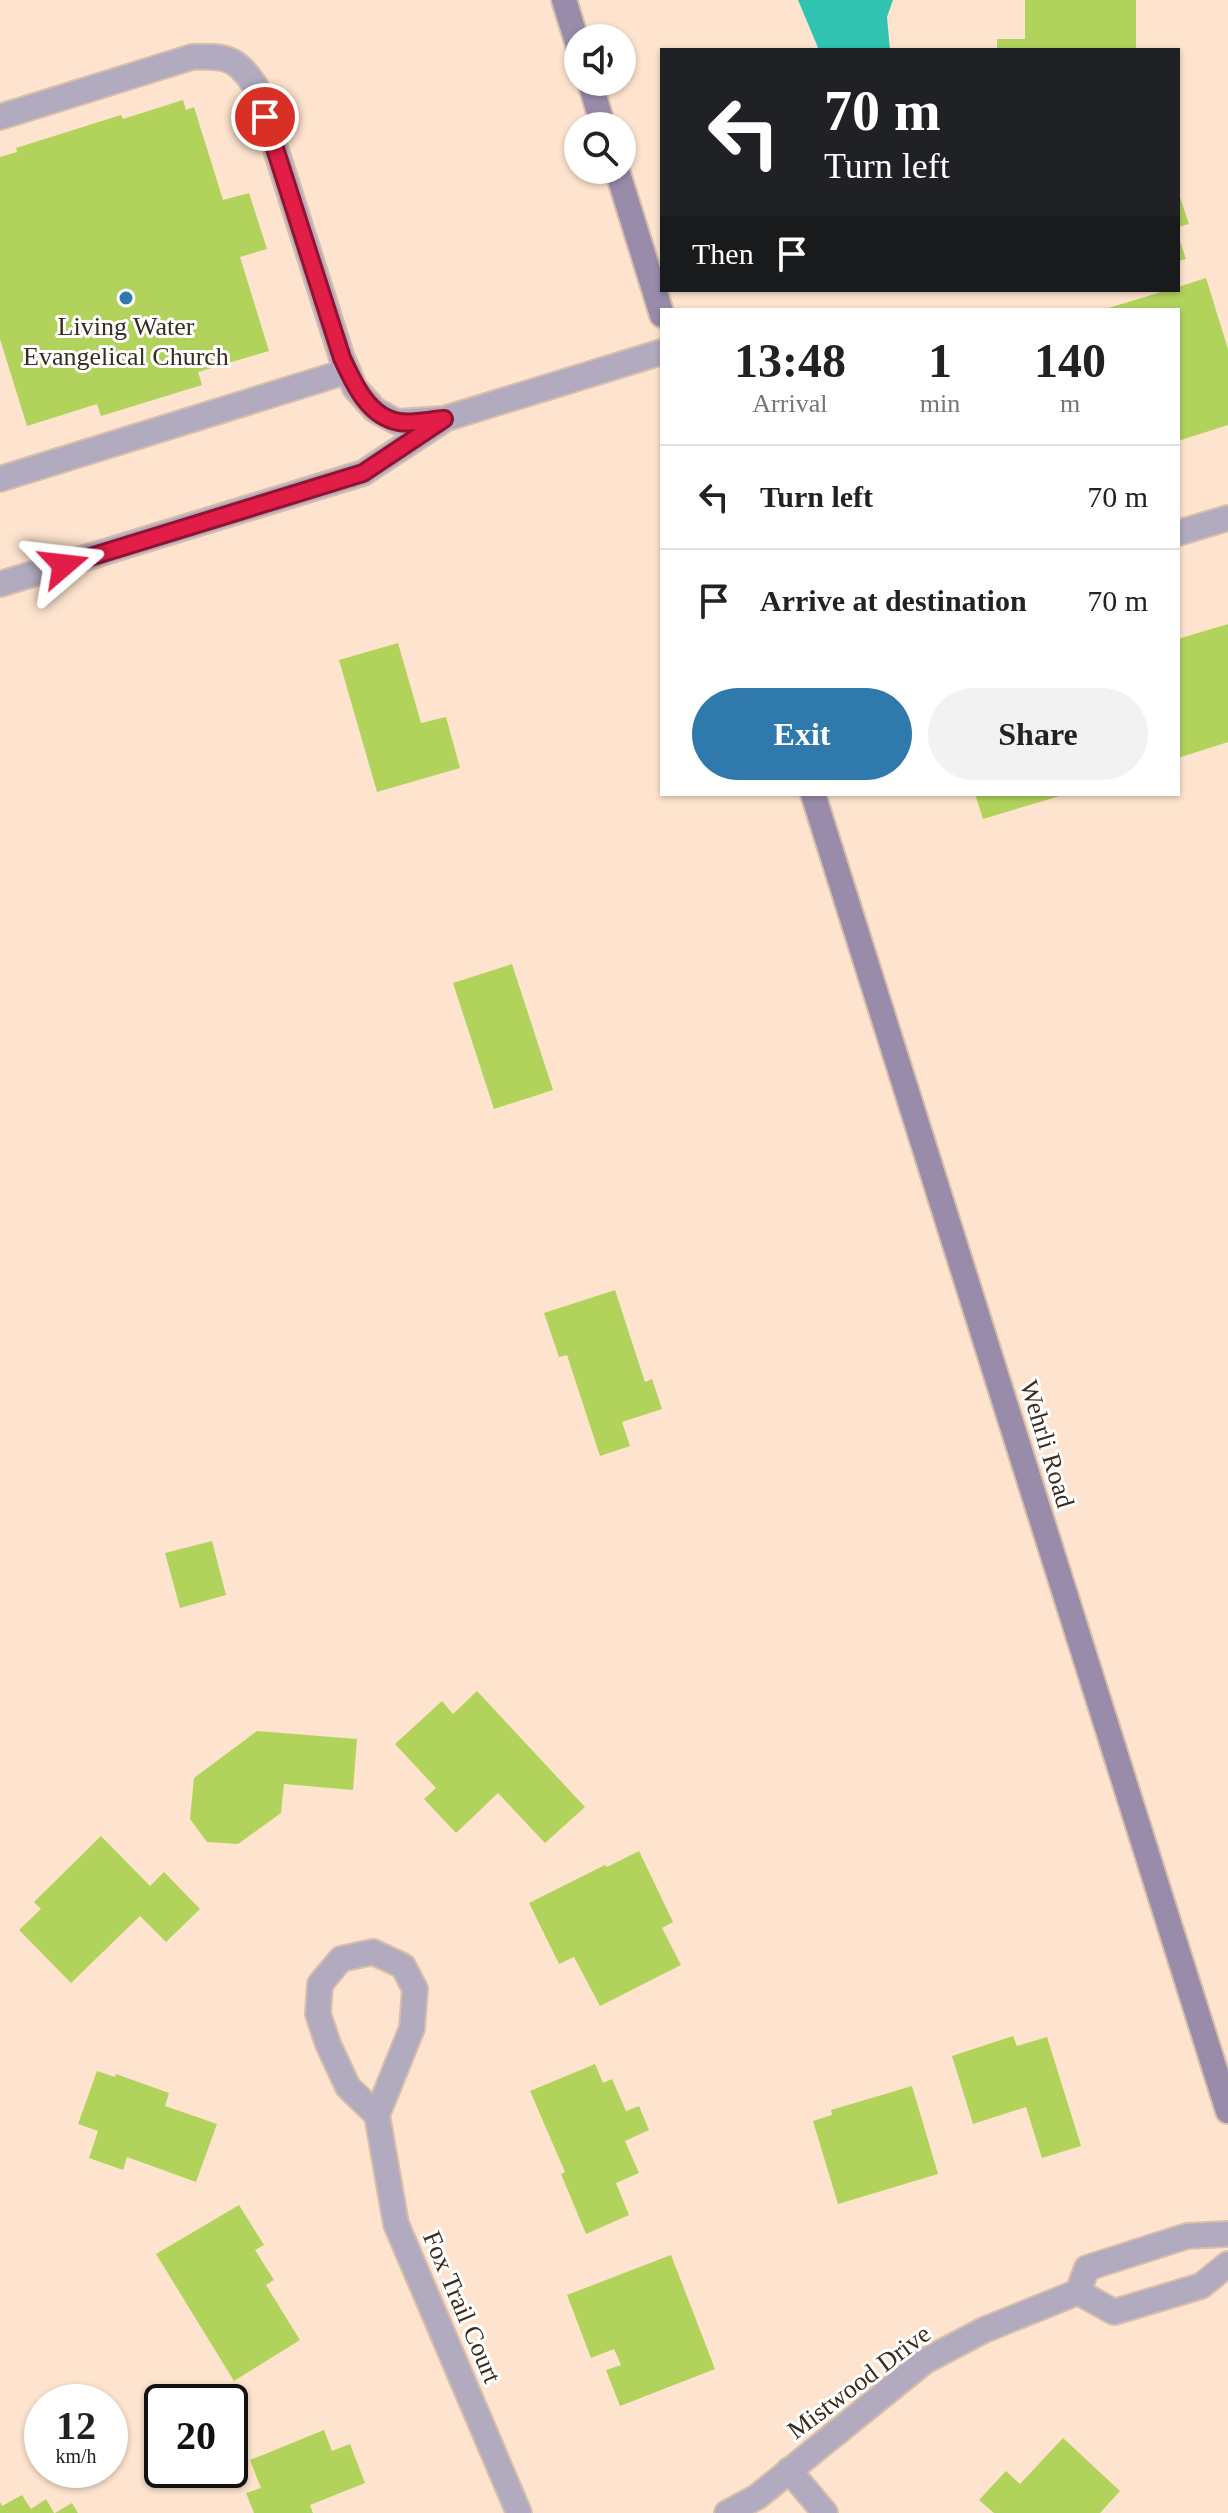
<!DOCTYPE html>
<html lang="en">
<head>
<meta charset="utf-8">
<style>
  :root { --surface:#fff; --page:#f2f2f2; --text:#222; --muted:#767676; --line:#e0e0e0; --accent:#3079ad }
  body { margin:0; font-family:"Times New Roman",serif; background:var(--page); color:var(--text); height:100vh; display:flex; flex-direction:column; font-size:30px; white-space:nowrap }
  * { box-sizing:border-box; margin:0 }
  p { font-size:26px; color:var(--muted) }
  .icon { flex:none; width:44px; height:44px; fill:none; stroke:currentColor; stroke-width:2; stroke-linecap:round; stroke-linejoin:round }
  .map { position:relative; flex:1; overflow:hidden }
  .side { position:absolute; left:660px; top:308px; width:520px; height:488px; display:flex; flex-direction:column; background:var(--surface); border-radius:0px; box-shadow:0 2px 6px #0004 }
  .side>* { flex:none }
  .hud { position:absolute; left:660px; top:48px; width:520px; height:244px; border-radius:0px; box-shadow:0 2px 6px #0004; background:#202124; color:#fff; overflow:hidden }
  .buttons { position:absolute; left:564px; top:24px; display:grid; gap:16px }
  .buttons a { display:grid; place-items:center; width:72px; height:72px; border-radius:50%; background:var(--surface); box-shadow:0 2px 6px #0004; font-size:40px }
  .speed { position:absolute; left:24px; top:2384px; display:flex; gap:16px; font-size:40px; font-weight:700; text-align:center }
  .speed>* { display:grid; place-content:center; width:104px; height:104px; border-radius:50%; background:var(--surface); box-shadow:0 2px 6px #0004; line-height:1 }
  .speed small { font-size:20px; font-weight:400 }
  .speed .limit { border:4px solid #111; border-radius:12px; background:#fff; color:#111 }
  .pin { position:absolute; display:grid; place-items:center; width:68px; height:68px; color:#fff; margin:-34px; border:4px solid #fff; border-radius:50%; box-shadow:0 2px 8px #0007 }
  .me { position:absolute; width:88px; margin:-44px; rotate:73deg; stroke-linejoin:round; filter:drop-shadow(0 0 6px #0008) }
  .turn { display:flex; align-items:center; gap:28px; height:168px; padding:0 32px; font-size:36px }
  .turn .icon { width:104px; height:104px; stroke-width:2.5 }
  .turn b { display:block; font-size:56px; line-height:68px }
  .then { display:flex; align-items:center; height:76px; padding:0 32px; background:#0003; gap:16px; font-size:30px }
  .eta { display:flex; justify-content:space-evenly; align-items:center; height:136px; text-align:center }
  .eta b { font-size:48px; font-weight:600; line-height:56px }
  .action { display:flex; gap:16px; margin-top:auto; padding:16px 32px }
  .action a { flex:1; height:92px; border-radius:48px; background:var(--accent); color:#fff; font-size:32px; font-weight:600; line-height:92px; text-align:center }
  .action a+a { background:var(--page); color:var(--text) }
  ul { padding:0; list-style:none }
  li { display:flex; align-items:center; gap:24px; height:104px; padding:0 32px; border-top:2px solid var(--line) }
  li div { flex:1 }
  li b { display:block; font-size:30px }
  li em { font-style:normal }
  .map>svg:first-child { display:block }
  .water { fill:#31c3b2 }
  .building { fill:#b1d35c }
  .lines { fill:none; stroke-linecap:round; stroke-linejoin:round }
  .service-casing { stroke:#d7bfab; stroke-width:28 }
  .minor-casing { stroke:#d7bfab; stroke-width:28 }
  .secondary-casing { stroke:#d7bfab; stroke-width:28 }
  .service { stroke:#b2aabf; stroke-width:24 }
  .minor { stroke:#b2aabf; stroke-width:24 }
  .secondary { stroke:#988caa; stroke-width:24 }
  .route-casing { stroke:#92132f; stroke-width:20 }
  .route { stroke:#e11d48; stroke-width:14 }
  .poi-dot { fill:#3079ad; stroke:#fff; stroke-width:3 }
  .labels { text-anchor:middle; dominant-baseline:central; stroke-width:6; stroke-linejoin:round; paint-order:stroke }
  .poi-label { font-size:26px; fill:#3c2c1e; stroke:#fff }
  .street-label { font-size:26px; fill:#3c2c1e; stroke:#fff }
</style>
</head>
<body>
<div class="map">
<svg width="1228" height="2513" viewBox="0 0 1228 2513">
  <rect width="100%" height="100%" fill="#fee4ce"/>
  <!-- water -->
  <path class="water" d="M798,0H893L887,17L890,50H819Z"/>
  <!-- building -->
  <path class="building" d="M1025,0H1136V50H997V39H1025Z
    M183,100L186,110L194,107L223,200L249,193L267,249L240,257L269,351L198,372L202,385L101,416L97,404L27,426L0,339V157L17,152L16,148L121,115L123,119Z
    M1178,191L1189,224L1178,227Z
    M1178,235L1186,259L1178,261Z
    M1206,278L1228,349V425L1178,441V310L1105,309L1168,290H1178V287Z
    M1228,624V742L1178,758V639Z
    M398,643L421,723L446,717L460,768L377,792L339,660Z
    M975,794H1063V795L983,819Z
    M512,964L553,1090L494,1109L453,983Z
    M615,1290L645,1382L652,1379L662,1409L622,1422L630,1446L600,1456L567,1355L559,1357L544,1313Z
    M212,1541L226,1595L180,1608L165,1553Z
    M477,1691L585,1807L545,1843L498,1793L456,1833L424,1799L436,1788L395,1744L442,1701L453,1714Z
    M257,1731L357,1739L353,1790L284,1784L281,1813L238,1844L207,1842L190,1819L194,1778Z
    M101,1836L150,1886L164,1872L200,1909L166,1942L140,1916L71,1983L19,1930L41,1909L34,1902Z
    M639,1851L673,1922L662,1928L681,1965L600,2006L574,1957L559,1964L529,1903L605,1865L607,1867Z
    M1013,2036L1017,2046L1047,2037L1081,2146L1042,2158L1026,2107L973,2124L952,2056Z
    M595,2064L603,2083L612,2079L626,2111L639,2106L649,2130L625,2141L639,2173L616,2183L629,2215L586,2234L561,2174L565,2172L530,2091Z
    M97,2071L115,2077L116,2074L169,2093L165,2106L217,2124L196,2182L127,2157L123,2170L89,2158L98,2131L78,2124Z
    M912,2086L938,2174L838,2204L813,2121L832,2115L831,2110Z
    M239,2205L264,2245L255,2250L274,2280L266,2285L300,2340L234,2381L156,2254Z
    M671,2255L715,2369L620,2406L606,2370L621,2365L614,2349L591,2358L567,2295Z
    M324,2430L332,2451L350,2444L365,2483L310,2505L313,2513H254L246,2493L261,2488L250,2460Z
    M1063,2438L1120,2491L1100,2513H994L979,2500L1006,2471L1020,2484Z
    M22,2495L31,2509L46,2499L54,2513H0V2502L2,2506Z
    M72,2503L78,2513H55Z"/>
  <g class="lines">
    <defs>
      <path id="service" d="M0,117L192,57C227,56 236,57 256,87L342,358L355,388L375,410L397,422L444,419L662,352
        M0,479L348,371
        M0,584L363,473L442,421"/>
      <path id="minor" d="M1178,533L1228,518
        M377,2115L348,2087L328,2044L318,2014L320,1984L341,1959L373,1952L403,1966L415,1989L412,2028L377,2115L396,2224L519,2513
        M1078,2292L1114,2312L1201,2286L1228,2264
        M789,2470L825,2513
        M727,2513L757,2497L925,2361L984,2330L1078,2292L1087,2268L1187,2236L1228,2234"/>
      <path id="secondary" d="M564,0L578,45
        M590,82L603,126
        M617,170L662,315
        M813,794L1228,2111"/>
    </defs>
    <!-- service casing -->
    <use href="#service" class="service-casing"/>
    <!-- minor casing -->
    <use href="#minor" class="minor-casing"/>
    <!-- secondary casing -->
    <use href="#secondary" class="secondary-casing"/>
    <!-- service -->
    <use href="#service" class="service"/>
    <!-- minor -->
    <use href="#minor" class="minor"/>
    <!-- secondary -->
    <use href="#secondary" class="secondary"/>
  </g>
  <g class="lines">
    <defs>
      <path id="route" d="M64,565L363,473L444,419C430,420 413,424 399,422C368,417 353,382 342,358L265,117"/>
    </defs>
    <!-- route casing -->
    <use href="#route" class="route-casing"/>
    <!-- route -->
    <use href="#route" class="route"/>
  </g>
  <!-- markers -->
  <circle class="poi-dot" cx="126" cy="298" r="8"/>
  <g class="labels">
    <!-- poi labels -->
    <g class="poi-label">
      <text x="126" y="326">Living Water<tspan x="126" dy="30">Evangelical Church</tspan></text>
    </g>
    <!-- street labels -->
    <g class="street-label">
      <text transform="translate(1047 1444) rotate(73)">Wehrli Road</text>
      <text transform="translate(462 2307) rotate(67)">Fox Trail Court</text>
      <text transform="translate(859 2382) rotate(-37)">Mistwood Drive</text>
    </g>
  </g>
</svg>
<div class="buttons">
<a><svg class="icon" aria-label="sound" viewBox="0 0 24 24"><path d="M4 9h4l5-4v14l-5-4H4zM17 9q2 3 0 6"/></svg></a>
<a><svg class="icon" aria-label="search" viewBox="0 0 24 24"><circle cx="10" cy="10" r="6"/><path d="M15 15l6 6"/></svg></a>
</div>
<div class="speed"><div>12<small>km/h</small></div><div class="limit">20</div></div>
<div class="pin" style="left:265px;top:117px;background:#d93025"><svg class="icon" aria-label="arrive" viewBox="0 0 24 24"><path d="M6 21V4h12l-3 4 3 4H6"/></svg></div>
<svg class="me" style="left:64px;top:565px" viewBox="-20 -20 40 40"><path d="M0-17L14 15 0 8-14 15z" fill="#e11d48" stroke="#fff" stroke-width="4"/></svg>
<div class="hud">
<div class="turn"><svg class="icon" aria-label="left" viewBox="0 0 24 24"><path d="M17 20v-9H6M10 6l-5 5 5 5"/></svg><div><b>70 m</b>Turn left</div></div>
<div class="then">Then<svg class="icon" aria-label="arrive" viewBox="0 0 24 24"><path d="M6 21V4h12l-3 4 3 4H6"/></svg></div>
</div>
<section class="side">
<div class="eta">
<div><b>13:48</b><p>Arrival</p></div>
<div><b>1</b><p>min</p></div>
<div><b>140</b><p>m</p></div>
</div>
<ul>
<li><svg class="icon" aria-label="left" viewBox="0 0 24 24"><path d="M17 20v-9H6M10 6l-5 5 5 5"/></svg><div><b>Turn left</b></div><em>70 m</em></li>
<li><svg class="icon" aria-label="arrive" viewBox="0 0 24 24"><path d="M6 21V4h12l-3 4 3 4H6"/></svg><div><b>Arrive at destination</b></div><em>70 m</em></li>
</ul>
<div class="action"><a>Exit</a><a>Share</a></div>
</section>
</div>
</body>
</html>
